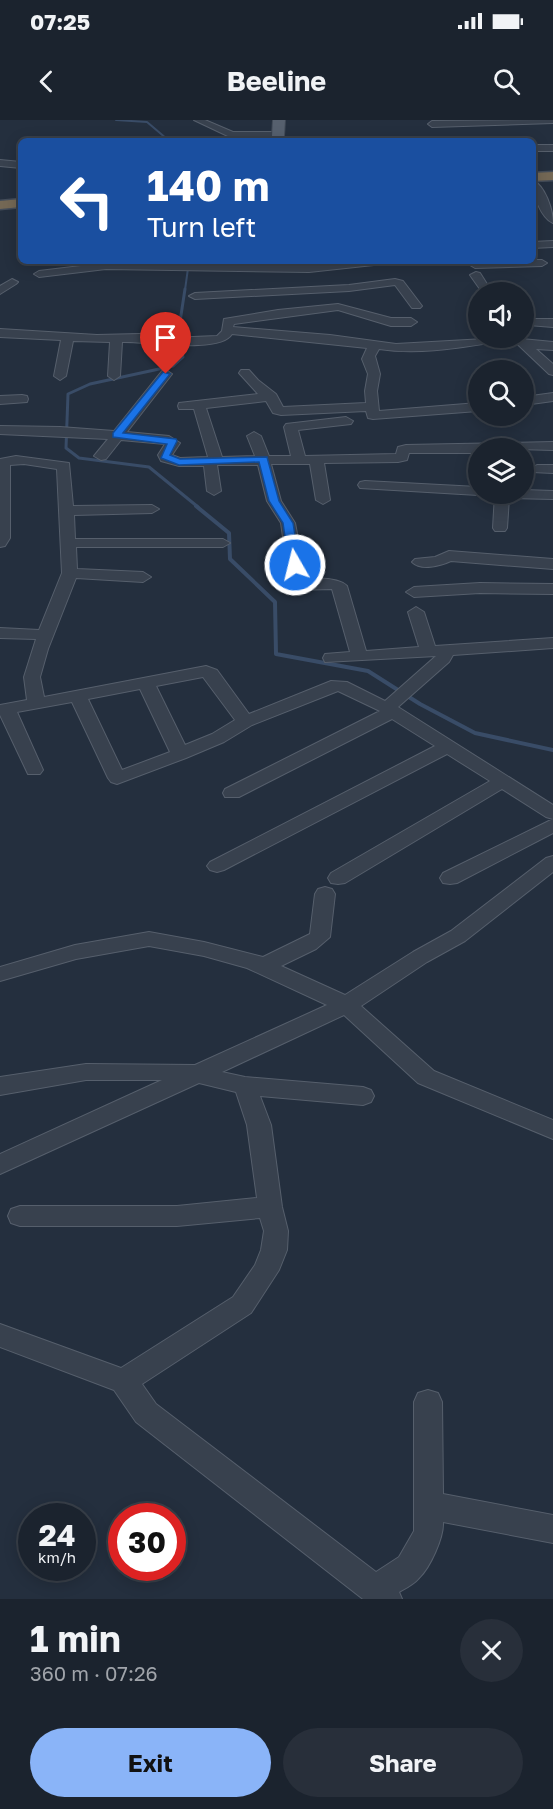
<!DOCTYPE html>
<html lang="en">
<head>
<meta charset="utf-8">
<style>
  :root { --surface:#1b232e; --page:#282f3a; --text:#f1f3f6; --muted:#a0a4aa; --line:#39404a; --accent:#8ab4f8 }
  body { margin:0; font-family:"Golos Text",sans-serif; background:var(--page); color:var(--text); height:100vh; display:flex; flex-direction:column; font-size:22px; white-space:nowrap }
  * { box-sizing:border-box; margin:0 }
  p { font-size:20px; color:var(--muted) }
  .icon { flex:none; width:33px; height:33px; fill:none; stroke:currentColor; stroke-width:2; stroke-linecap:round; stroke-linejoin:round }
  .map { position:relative; height:1479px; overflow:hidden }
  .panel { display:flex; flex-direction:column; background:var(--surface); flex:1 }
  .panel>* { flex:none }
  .top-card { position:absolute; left:18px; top:18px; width:518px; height:126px; border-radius:9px; box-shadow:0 3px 15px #0003,0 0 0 2px var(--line); background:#1a4fa0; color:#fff; overflow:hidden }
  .tools { position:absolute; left:468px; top:162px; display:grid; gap:12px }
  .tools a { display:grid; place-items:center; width:66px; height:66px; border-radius:50%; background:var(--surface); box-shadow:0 3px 15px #0003,0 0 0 2px var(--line); font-size:30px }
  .speed { position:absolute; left:18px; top:1383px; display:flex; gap:12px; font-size:30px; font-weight:700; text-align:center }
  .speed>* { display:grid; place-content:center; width:78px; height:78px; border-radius:50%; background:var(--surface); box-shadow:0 3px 15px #0003,0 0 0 2px var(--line); line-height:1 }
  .speed small { font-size:15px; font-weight:400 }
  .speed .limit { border:9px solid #d22; background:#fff; color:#111 }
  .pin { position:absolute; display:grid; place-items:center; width:51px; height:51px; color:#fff; margin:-62px -26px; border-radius:50% 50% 50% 0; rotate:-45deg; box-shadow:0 0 6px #0007 }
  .pin .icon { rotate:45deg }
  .me { position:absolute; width:66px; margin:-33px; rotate:352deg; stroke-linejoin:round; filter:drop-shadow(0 0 4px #0008) }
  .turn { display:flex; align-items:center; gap:21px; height:126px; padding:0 30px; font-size:27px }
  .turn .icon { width:78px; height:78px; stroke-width:2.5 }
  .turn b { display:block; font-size:42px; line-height:51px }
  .round { display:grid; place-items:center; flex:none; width:63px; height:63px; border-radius:32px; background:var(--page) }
  .headline { display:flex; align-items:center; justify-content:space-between; height:102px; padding:0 30px }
  h1 { font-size:36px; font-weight:700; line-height:45px }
  .cta { display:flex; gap:12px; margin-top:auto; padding:12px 30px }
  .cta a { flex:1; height:69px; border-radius:36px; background:var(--accent); color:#111; font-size:24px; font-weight:700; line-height:69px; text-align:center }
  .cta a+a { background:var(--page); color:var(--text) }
  .status { display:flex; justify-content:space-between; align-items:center; height:42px; padding:0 30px; background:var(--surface); direction:ltr }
  .status svg { height:16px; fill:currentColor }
  header { display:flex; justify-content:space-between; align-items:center; height:78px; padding:0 30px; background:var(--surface); font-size:27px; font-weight:700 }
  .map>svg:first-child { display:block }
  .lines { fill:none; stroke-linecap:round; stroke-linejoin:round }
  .stream-far2 { stroke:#394c67; stroke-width:2 }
  .stream-far1 { stroke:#394c67; stroke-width:3 }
  .stream { stroke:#394c67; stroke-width:4 }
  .minor-casing { stroke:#565f6c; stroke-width:2 }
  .major-casing { stroke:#414a57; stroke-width:2 }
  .highway-casing { stroke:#434c59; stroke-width:3 }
  .minor { fill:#38414e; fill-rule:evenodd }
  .major { fill:#56606e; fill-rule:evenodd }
  .highway { fill:#746855; fill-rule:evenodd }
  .route { fill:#1a73e8; stroke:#114b97; stroke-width:1.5 }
</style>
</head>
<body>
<div class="status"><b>07:25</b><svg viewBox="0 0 49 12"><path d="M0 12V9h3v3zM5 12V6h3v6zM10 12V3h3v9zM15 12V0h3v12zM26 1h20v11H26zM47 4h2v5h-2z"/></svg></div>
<header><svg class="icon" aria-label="back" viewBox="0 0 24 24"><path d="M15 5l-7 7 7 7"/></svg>Beeline<svg class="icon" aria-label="search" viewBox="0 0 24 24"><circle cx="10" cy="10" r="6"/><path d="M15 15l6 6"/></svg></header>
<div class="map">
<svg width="553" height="1479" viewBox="0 0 553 1479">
  <rect width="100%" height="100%" fill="#242f3e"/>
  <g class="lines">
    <!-- stream-far2 -->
    <path class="stream-far2" d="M116,0L147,2L167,19L162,21
      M185,170L189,141"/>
    <!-- stream-far1 -->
    <path class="stream-far1" d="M185,169L178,215L183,237L173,246L90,264L68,274L66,328L79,338L149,347L198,387"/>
    <!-- stream -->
    <path class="stream" d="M196,386L229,413L230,439L275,482L276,534L368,551L420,584L475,613L553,630"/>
    <defs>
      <path id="minor" d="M194,0H205L233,12H278L282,15L278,18H232Z
        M553,0V3L432,7L428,4L432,1Z
        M532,25H553V31H532Z
        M0,40L21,42V48L0,46Z
        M532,60C545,65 553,90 553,103C541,98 532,73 532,60Z
        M553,121V127L532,128V122Z
        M532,140H542L547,143L542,146L475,148L470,145L475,142Z
        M353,141H388L383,144L309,152L106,149L39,157L34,154L39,151L106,143L309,146Z
        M476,152L480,153L492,172H482L470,155Z
        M12,159L18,162L16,164L0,174V166Z
        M395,159L403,161L422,186L420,188H412L395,165L349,171L195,179L189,176L195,173L349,165Z
        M338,184L391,198H411L417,202L411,206H391L338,190L234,204L233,207L330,215L396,224L503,218L497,222C458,228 418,235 379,229L375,236L380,254L377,271L379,291L478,283V291L373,299L368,298L366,291L281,295L273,293L266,281L206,288L222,337L255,336L247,316L254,312L261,316L269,336H291L284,307L286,304L346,297L353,301L351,304L298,310L305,336L396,334L398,327L406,325L553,322V330L478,328V333H409L407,340L398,342L324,343L330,380L323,384L316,380L310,344H271L281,381L295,403L303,445L295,450L287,445L281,403L267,381L258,345H217L221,371L214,375L207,371L204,346H179L161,341L158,335L165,324L121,320L106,339L101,340L94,336L108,319L0,314V306L60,307L114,311L162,251L166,250L172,254L127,312L169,316L180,323L172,335L180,338L208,337L194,289H179L178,286L179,283L258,274L239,253L241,250H249L258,260L276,274L283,287L366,283L365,271L368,254L362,239L367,228L232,214C220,234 144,221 122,222L120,256L114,260L108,256L110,222L73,221L66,256L60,260L54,256L61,220L0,217V209L97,215L140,214L169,218L217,216L222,211L224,199L278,190Z
        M532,199H553V207L528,205V201Z
        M511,218L553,222V230L536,229L553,244V255L549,254Z
        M553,273V281L524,285V277Z
        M22,275L27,276L28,279L27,282L0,284V276Z
        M16,336L69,343L73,386L152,385L159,389L152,393L74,395L75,419H223L230,423L223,427H76L77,449L143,452L151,457L143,462L76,458L48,529L40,557L44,577L206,546L217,550L249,594L331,561L347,562L385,581L436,536L325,542L323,538L325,534L350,532L332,469L295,470L287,465C296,456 338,456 347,466L366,531L419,527L408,492L416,487L424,492L435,526L553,518V528L453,535L449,542L398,587L553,685V699L546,697L502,669L345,763L338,764L331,763L328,758L331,753L490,661L447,634L224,750L217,752L210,750L207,746L210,742L435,626L392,599L239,677H225L223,673L225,669L380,591L338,571L252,605L224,622L186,638L117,664L111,662L108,658L72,582L17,592L43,650L40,654H28L0,595V585L27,580L24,557L36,519L0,518V508L39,510L62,453L57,349L24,344L10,345V418L5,426L0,427V339ZM203,557L235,600L212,614L185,625L156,566ZM140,569L170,632L122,650L88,579Z
        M537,345H553V353L532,352L530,349Z
        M365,361L478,367V374H483L478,375L360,368L358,365L360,362Z
        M524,370L553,371V379L509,378L507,408L505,411H495L493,408L495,374H524Z
        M449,431L553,439V449L451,441C440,446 421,451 412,442L415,439L435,437Z
        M480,463L553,464V474L480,473L414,477L406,472L414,467Z
        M553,699V713L457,763L450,764L443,763L440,758L443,753Z
        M553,736V752L465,821L427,842L361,886L434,951L553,1000V1019L418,963L344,895L222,952L245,957L363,967L371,970L374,976L371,982L363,985L260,976L271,1005L282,1087L288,1111L287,1130L279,1150L251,1193L142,1264L156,1284L376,1452L399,1437L414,1411V1282L418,1273L428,1270L438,1273L442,1282L443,1374L553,1395V1423L443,1402C444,1417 430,1448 419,1458C414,1464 406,1468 399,1472L402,1479H363L136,1302L114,1270L0,1227V1204L121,1248L233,1177L255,1145L261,1130L264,1111L260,1098L177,1106H20L11,1103L8,1096L11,1089L20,1086H177L257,1078L247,1005L236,972L199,963L0,1054V1034L162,960H86L0,975V957L86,944L195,945L327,885L247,848L204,836L149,826L76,839L0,861V847L75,825L149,812L204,822L263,837L310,814L315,774L318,769L325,767L332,769L335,774L330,817L316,829L281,846L345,875L413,832L451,811L546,738Z"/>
      <path id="major" d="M273,0H285L284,16L288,21H276L272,16Z"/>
      <path id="highway" d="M553,52V60L532,61V53Z
        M21,79V87L0,89V81Z"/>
    </defs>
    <!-- minor casing -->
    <use href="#minor" class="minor-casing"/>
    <!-- major casing -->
    <use href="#major" class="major-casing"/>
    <!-- highway casing -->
    <use href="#highway" class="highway-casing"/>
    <!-- minor -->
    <use href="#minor" class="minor"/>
    <!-- major -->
    <use href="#major" class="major"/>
    <!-- highway -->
    <use href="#highway" class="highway"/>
  </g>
  <!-- route -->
  <path class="route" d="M163,252L170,254L123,313L176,319L177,321L170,335L180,339L267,337L279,381L293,403L300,445L298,448L295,449L289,445L283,403L269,381L259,342L179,345L161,338L167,324L113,317V313Z"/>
</svg>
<div class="tools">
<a><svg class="icon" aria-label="sound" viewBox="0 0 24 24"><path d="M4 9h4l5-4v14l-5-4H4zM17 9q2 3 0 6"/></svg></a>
<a><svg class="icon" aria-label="search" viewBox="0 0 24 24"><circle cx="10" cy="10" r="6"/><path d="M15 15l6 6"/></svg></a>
<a><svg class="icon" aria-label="layers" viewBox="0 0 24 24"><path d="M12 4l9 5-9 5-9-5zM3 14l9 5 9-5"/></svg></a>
</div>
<div class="speed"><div>24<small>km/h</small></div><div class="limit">30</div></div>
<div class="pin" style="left:166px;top:254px;background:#d93025"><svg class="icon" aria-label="arrive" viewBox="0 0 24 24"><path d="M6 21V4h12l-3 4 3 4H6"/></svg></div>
<svg class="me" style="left:295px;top:445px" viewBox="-20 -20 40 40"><circle r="17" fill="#1a73e8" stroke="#fff" stroke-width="3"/><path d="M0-11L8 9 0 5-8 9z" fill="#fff"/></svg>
<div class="top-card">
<div class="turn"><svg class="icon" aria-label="left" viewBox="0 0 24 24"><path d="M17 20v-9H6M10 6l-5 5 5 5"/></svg><div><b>140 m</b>Turn left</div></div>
</div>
</div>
<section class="panel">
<div class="headline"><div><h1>1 min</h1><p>360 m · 07:26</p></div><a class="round"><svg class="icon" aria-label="close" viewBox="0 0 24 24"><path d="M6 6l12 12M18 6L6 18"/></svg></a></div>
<div class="cta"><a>Exit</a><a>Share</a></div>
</section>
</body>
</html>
